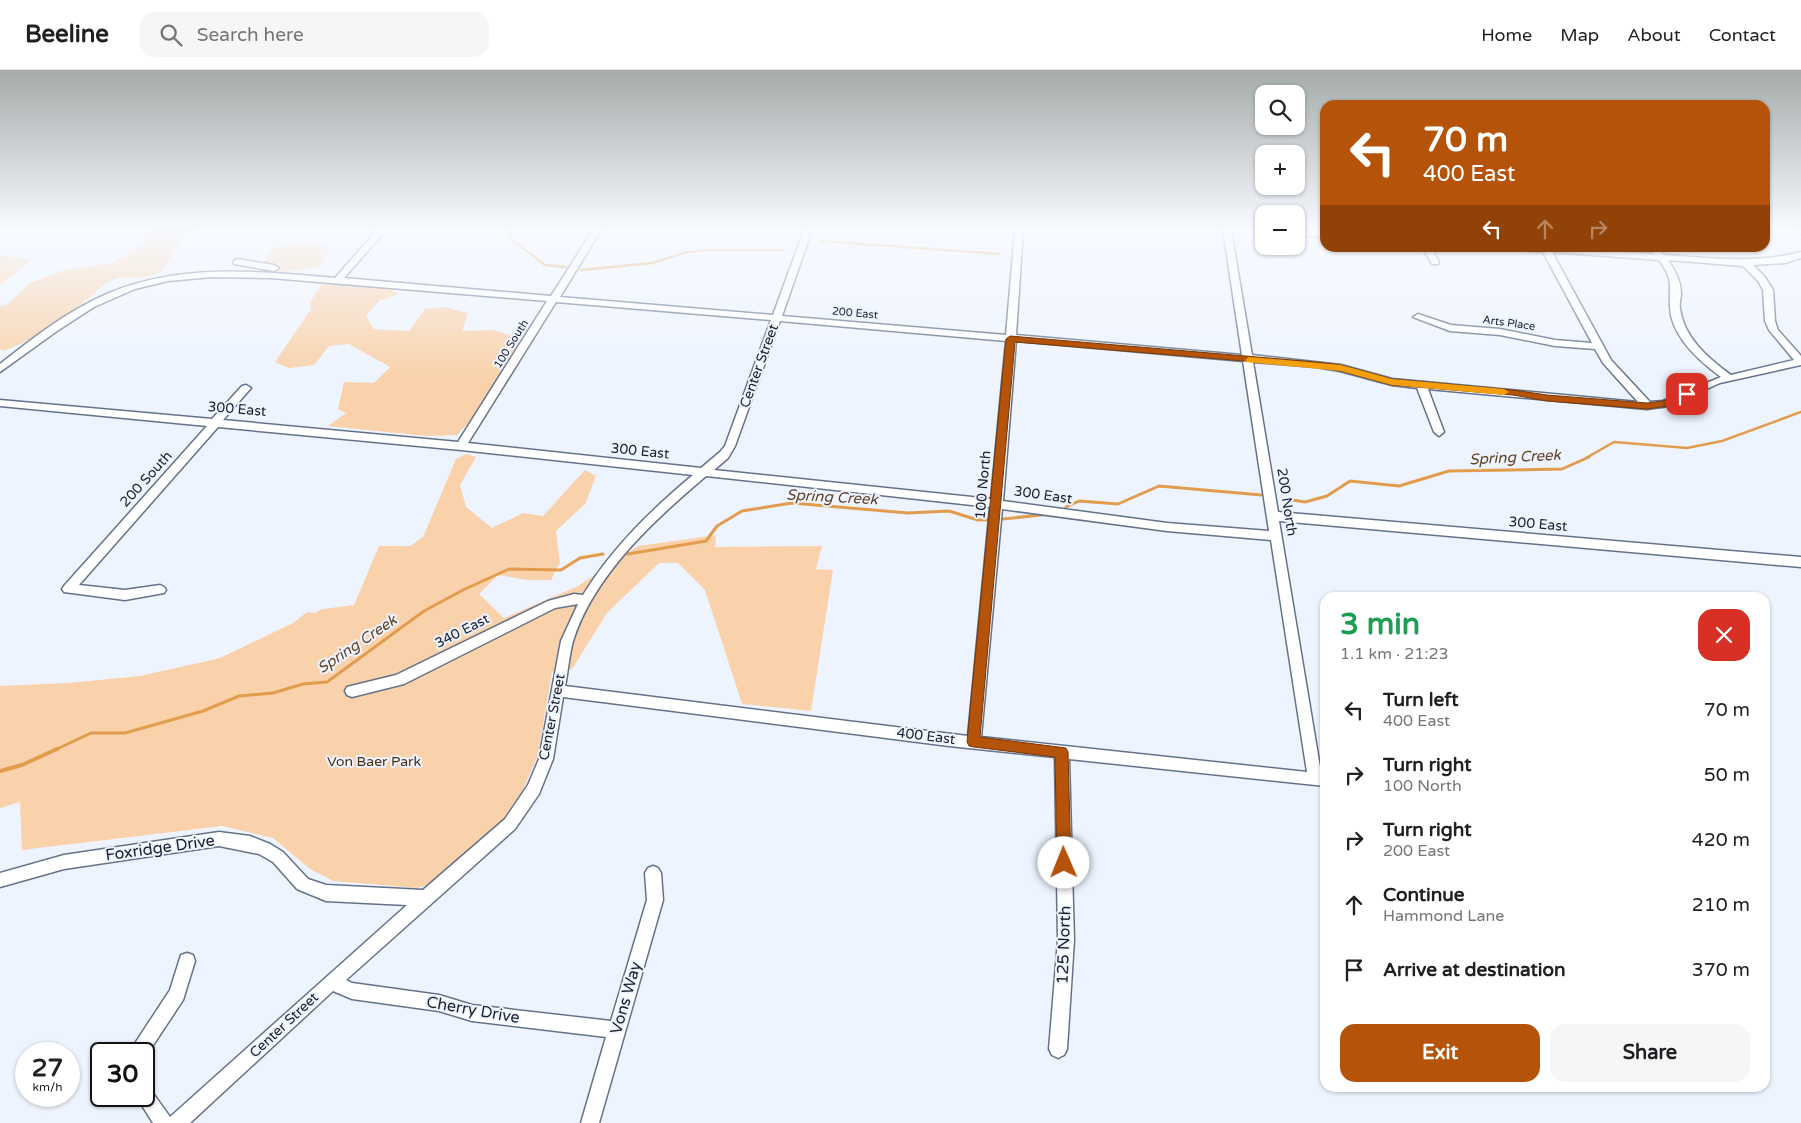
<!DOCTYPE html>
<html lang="en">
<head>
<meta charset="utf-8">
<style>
  :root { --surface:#fff; --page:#f6f6f6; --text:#202124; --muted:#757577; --line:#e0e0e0; --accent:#b45309 }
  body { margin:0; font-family:"Varela Round",sans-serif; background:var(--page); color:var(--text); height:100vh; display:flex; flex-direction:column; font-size:19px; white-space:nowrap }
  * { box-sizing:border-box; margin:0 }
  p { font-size:16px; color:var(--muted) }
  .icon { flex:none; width:28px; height:28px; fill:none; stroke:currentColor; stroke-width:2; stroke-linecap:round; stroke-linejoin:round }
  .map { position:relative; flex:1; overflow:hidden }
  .panel { position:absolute; left:1320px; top:522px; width:450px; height:500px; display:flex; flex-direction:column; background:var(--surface); border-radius:15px; box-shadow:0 1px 4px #0004 }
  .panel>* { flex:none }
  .hud { position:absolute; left:1320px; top:30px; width:450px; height:152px; border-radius:15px; box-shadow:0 1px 4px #0004; background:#b45309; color:#fff; overflow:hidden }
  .buttons { position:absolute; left:1255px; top:15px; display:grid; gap:10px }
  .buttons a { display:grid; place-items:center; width:50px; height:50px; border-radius:10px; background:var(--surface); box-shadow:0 1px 4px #0004; font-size:25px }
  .speed { position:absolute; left:15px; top:972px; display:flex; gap:10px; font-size:25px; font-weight:700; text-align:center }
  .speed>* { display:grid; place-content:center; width:65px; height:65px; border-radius:50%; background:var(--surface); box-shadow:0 1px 4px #0004; line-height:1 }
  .speed small { font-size:12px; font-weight:400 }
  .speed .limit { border:2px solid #111; border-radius:8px; background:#fff; color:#111 }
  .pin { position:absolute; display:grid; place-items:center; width:42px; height:42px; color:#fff; margin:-21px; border-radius:10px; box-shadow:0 2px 8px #0006 }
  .me { position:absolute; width:55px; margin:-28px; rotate:359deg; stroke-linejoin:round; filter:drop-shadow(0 0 4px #0008) }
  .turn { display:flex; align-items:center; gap:18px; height:105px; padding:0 20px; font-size:22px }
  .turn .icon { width:65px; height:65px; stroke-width:2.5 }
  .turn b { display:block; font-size:35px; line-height:42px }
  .lanes { display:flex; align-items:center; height:48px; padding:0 20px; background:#0003; justify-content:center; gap:25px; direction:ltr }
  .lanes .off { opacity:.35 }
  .round { display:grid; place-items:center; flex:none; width:52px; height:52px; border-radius:15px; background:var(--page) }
  .headline { display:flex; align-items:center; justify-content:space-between; height:85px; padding:0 20px }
  h1 { font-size:30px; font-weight:700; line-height:38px; color:#1e9e55 }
  .primary-button { display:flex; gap:10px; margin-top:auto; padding:10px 20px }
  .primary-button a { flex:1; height:58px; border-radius:15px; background:var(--accent); color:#fff; font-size:20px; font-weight:700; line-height:58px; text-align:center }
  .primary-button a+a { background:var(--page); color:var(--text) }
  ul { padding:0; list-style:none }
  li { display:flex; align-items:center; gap:15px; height:65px; padding:0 20px }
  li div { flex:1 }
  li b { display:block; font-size:19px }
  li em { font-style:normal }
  header { display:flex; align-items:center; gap:30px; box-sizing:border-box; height:70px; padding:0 25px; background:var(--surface); border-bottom:1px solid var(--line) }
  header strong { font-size:24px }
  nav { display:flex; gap:28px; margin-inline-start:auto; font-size:18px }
  .search { width:350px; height:45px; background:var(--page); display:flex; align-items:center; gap:12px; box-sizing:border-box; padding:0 18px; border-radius:15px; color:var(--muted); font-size:19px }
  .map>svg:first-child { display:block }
  .green { fill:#f9d2ac }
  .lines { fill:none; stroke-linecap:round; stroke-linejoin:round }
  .stream-far2 { stroke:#e29c4e; stroke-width:2.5 }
  .stream-far1 { stroke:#e29c4e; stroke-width:3 }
  .stream { stroke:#e29c4e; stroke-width:4 }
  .minor-casing { stroke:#647289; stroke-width:3 }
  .minor { fill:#fff; fill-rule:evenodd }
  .route { fill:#b45309; stroke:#753606 }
  .slow { fill:#f59e0b }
  .labels { text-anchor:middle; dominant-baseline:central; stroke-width:4; stroke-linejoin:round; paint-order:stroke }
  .far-street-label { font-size:11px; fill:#1a1f29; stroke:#eef4ff }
  .street-label { font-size:14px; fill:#1a1f29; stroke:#eef4ff }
  .park-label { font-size:14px; fill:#4b2e0d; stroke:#eef4ff }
  .water-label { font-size:15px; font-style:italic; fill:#604222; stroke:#eef4ff }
  .near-street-label { font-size:16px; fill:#1a1f29; stroke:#eef4ff }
</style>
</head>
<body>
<header>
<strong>Beeline</strong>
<div class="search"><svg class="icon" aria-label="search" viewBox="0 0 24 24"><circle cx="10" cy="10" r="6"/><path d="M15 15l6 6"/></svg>Search here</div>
<nav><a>Home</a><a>Map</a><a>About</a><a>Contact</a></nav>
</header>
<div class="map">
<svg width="1801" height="1053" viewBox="0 0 1801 1053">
  <rect width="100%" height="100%" fill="#eef4ff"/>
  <!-- green -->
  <path class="green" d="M150,160H206C201,161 195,161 191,163C174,171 173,196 157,204C141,211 125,203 108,212C100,217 92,226 84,232C59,251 33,271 3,281L0,279V236L7,235L30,213L61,201L112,193L143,174Z
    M317,172L329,180L322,196L285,202L259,201L270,180L282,174Z
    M0,185L31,190L0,215Z
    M322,214H382L399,224L379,231L366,246L374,259L409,261L425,239L445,237L468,243L462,261L494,260L525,270L480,341L457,365L426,366L328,356L346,343L338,339L344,312L374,313L390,297L349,274L329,276L314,295L289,298L275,292L311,239L310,232Z
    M466,384L476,387L460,415L466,437L492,458L523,443L543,446L585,400L596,406L585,434L556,461L560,493L551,510H527L498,505L479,524L504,548L578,516L638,476L716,465L715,477L822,476L816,499L833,500L811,641L742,634L705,520L678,493H659L607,543L572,599L552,602L538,685L518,731L497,758L427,815L417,818L333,811L310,799L273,768L222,756L22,780L20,732L0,738V616L68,613L140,606L220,588L293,553L307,542L315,543L323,539L354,535L379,476H410L423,467L456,389Z"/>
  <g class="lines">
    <!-- stream-far2 -->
    <path class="stream-far2" d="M506,160L514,171L545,195L566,197
      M821,171L999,184
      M581,200L652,193L687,182L710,180H784
      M1586,388L1614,372L1687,378L1722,371L1801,342"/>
    <!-- stream-far1 -->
    <path class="stream-far1" d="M1286,429L1305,432L1327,426L1350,411L1399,416L1449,401L1562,399L1589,387
      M1066,437L1079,431L1118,434L1159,416L1261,425
      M1003,449L1050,444
      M628,484L706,471L717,456L742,441L792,433L908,443L949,441L978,450H988
      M55,680L91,663H125L203,641L239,626L273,623L303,614L327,612L424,541L463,520L509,499L561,500L580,488L603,484"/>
    <!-- stream -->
    <path class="stream" d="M0,701L22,695L57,679"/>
    <defs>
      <path id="minor" d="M377,160H386L344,208L551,226L593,160H601L560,227L773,245L804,160H812L782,246L1006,265L1015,160H1023L1016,265L1242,285L1223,160H1231L1252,285L1341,295L1392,309L1638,332L1603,293L1595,279L1555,276L1500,265L1450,261L1413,247L1418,244L1451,255L1500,259L1555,270L1592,273L1543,182L1527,181L1523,178H1558L1654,184L1653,182L1657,179L1664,185C1710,188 1756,194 1801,182V188L1785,193L1753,195L1765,207L1773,220L1775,251L1778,260L1801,286V295L1720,313L1669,336L1647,339L1428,319L1444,362L1439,366L1434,362L1417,318L1392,315L1340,301L1316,297L1253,292L1278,442L1801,487V497L1279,451L1321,703L1325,704V716L1069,689L1074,870L1067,979L1064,985L1058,988L1052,985L1049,979L1058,870L1055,687L949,676L563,627L553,689L539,724L515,759L346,910L352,913L439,925L472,935L611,951L647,830L645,803L648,798L653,796L658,798L661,803L663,830L599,1053H581L606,967L472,951L439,941L352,929L333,921L190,1053H153L136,1026H144V1016L150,1019L170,1047L407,835L326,831L297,819L273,792L259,784L219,776L64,799L0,817V803L64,785L219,762L250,766L270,774L283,782L308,809L326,815L423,820L505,749L528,715L539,689L561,571L578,534L555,538L404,614L352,627L347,625L345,621L347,617L396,605L548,531L574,524L583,525C612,478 651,440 693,405L461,380L218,357L79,515L125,520L160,515L164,517L166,520L164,523L125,530L64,522L62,519L64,516L207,356L0,336V330L212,349L242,316L246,315L251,318L223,350L458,372L547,231L271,208L212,207L168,211L135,219L94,237L57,261L0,302V294C34,267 69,240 109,223C180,193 259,201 335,208ZM1552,182L1659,190C1674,210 1669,215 1670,237C1671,266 1699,291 1721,307L1663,331L1650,332L1611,290ZM1668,190L1743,196L1758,211L1763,220L1765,251L1769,260L1794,290L1731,305C1709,289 1683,267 1680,238C1679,233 1681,228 1681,223C1681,211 1675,200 1668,190ZM556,232L771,250L725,376L720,382L701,398L468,373ZM780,251L1006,271L991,429L714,400L728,388L735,376ZM1016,271L1243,291L1269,461L1167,453L1003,431ZM706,406L990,437L968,666L565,616C568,602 569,586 573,571C594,505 654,450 706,406ZM1002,439L1167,461L1271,470L1307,702L981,667Z
        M1296,160L1325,161V167L1296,165Z
        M1795,160H1801V164Z
        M1423,178H1431L1439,192L1438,194H1432Z
        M237,189L274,195L279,198L274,201L234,194L233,192Z
        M187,883L193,885L195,891L183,930L144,989V984H128L170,920L181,885Z"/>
    </defs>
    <!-- minor casing -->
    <use href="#minor" class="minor-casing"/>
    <!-- minor -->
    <use href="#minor" class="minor"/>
  </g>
  <!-- sky -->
  <linearGradient id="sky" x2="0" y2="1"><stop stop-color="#a5aaaa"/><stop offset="0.52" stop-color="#f7faff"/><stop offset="1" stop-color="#f7faff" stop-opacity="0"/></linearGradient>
  <rect width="1801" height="307" fill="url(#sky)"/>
  <!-- route -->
  <path class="route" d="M1010,266L1316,292L1341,295L1392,309L1513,320L1547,325L1647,333L1663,331L1687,321L1692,324L1668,336L1647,339L1547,331L1513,325L1392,315L1341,301L1316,297L1015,272L980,667L1066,678L1068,682L1071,793L1069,797L1064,799L1059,797L1057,793L1055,687L974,677L969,676L967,672L1006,269Z"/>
  <!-- slow -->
  <path class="slow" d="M1249,287L1341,295L1392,309L1504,319L1509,322L1504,325L1392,315L1341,301L1246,292L1245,290Z"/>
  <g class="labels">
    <!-- far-street labels -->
    <g class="far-street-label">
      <text transform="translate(855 243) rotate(5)">200 East</text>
      <text transform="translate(1509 253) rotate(8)">Arts Place</text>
      <text transform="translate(511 274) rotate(-58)">100 South</text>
    </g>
    <!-- street labels -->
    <g class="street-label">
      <text transform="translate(759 296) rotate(-70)">Center Street</text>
      <text transform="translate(237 339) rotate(5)">300 East</text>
      <text transform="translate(640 381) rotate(6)">300 East</text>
      <text transform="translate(146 409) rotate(-48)">200 South</text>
      <text transform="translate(983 415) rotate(-85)">100 North</text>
      <text transform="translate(1043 425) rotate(8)">300 East</text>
      <text transform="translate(1287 432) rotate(81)">200 North</text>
      <text transform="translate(1538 454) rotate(5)">300 East</text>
      <text transform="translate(462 561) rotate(-27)">340 East</text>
      <text transform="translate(552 647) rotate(-79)">Center Street</text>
      <text transform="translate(926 666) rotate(7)">400 East</text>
      <text transform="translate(284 955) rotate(-43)">Center Street</text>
    </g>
    <!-- park labels -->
    <g class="park-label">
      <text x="374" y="691">Von Baer Park</text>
    </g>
    <!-- water labels -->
    <g class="water-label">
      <text transform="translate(1515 387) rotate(-3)">Spring Creek</text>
      <text transform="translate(832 427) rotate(3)">Spring Creek</text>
      <text transform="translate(357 574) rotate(-34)">Spring Creek</text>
    </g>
    <!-- near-street labels -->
    <g class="near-street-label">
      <text transform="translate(160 778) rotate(-8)">Foxridge Drive</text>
      <text transform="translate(1064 875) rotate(-88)">125 North</text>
      <text transform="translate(626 928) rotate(-74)">Vons Way</text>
      <text transform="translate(473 940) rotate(10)">Cherry Drive</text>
    </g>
  </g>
</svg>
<div class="buttons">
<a><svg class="icon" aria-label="search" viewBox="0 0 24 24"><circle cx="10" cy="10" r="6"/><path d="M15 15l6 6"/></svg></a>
<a>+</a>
<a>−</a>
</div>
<div class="speed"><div>27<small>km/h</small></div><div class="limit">30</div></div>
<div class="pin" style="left:1687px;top:324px;background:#d93025"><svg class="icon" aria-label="arrive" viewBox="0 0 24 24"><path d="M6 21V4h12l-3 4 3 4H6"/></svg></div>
<svg class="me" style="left:1064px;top:793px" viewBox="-20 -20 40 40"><circle r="19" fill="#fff"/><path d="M0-13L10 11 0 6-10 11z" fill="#b45309"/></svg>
<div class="hud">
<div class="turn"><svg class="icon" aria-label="left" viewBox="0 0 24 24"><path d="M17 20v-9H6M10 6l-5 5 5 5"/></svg><div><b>70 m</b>400 East</div></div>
<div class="lanes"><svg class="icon" aria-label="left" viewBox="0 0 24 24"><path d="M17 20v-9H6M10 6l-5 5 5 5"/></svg><svg class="icon off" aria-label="ahead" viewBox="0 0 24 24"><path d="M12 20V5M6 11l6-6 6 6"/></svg><svg class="icon off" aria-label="right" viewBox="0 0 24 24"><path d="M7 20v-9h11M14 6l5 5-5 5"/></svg></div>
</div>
<section class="panel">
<div class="headline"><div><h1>3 min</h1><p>1.1 km · 21:23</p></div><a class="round" style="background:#d93025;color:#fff"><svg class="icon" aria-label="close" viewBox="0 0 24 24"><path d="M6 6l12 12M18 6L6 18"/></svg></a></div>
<ul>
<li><svg class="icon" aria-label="left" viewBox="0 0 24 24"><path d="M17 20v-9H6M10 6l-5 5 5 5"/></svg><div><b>Turn left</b><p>400 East</p></div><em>70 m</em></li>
<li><svg class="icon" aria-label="right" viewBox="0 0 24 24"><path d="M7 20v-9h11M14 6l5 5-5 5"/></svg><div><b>Turn right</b><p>100 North</p></div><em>50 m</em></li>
<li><svg class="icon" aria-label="right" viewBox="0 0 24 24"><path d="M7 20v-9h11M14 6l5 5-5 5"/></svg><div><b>Turn right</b><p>200 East</p></div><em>420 m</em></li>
<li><svg class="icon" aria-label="ahead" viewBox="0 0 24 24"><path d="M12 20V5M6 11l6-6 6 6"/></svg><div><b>Continue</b><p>Hammond Lane</p></div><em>210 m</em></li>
<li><svg class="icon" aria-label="arrive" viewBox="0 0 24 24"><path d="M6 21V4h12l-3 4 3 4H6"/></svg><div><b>Arrive at destination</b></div><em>370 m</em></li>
</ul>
<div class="primary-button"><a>Exit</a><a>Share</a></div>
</section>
</div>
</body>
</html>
